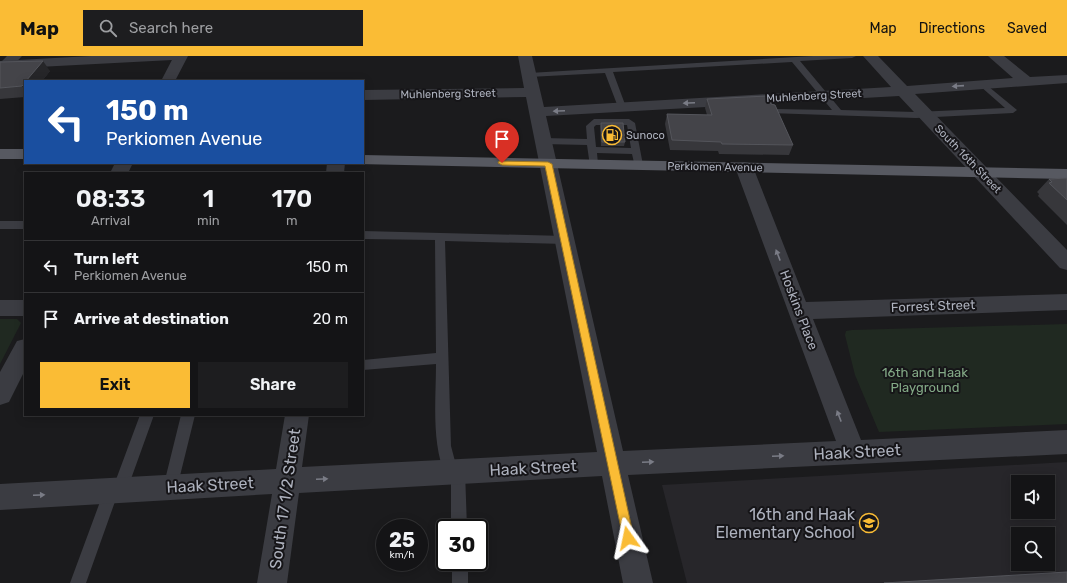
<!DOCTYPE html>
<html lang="en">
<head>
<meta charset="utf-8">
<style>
  :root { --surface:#141416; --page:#1d1d1f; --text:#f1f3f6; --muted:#9d9ea1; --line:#333335; --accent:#fabc35 }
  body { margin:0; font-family:Rubik,sans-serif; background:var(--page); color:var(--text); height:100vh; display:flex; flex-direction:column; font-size:15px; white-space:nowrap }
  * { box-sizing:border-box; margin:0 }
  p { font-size:13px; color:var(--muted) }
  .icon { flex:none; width:22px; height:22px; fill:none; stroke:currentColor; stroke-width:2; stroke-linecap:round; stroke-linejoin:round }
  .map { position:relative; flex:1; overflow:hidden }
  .panel { position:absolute; left:24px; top:116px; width:340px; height:244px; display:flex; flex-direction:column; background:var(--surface); border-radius:0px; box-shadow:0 2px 10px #0003,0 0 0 1px var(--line) }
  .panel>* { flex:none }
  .banner { position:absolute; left:24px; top:24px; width:340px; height:84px; border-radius:0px; box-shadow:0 2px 10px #0003,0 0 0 1px var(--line); background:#1a4fa0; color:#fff; overflow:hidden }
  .fabs { position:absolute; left:1011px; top:419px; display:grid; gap:8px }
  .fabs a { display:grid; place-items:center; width:44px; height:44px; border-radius:0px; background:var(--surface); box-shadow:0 2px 10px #0003,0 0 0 1px var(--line); font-size:20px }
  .speed { position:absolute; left:376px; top:463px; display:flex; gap:8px; font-size:20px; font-weight:700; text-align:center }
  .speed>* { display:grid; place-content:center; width:52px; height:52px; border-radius:50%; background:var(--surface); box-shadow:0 2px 10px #0003,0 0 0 1px var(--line); line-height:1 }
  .speed small { font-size:10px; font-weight:400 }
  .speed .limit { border:2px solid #111; border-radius:6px; background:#fff; color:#111 }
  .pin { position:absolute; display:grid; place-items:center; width:34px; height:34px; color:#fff; margin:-41px -17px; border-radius:50% 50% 50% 0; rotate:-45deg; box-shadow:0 0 4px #0007 }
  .pin .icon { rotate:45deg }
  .me { position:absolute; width:44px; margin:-22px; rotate:348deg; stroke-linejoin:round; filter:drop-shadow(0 0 3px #0008) }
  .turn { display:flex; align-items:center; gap:14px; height:84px; padding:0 16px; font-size:18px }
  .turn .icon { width:52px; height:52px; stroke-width:2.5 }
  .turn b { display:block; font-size:28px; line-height:34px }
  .eta { display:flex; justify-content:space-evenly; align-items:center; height:68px; text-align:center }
  .eta b { font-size:24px; font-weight:600; line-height:28px }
  .action { display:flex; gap:8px; margin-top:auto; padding:8px 16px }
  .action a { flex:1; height:46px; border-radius:0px; background:var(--accent); color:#111; font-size:16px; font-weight:600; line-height:46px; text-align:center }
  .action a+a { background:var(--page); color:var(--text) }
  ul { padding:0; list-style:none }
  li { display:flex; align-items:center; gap:12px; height:52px; padding:0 16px; border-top:1px solid var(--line) }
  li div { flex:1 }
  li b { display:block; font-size:15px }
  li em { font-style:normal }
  header { display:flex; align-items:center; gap:24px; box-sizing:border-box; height:56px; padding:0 20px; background:var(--accent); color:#111 }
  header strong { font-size:19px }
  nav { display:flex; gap:22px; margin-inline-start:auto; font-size:14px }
  .search { width:280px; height:36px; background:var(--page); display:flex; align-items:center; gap:10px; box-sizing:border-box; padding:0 14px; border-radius:0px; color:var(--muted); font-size:15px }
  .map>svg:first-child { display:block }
  .built { fill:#27262a; fill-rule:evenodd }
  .green { fill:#202921 }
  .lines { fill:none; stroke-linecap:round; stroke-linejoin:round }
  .service { fill:#3b3c42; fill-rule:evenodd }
  .minor { fill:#3b3c42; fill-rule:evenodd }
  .tertiary { fill:#3b3c42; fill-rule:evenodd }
  .primary { fill:#575961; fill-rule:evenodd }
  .wall { fill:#37373b }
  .shaded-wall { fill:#262629 }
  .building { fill:#444449; stroke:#54555b }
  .oneway { fill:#7a7c86 }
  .route { fill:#fabc35; stroke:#a27a22 }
  .labels { text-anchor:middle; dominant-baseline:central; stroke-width:4; stroke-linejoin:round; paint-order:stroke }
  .far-street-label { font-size:11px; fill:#adb1bd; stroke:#161518 }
  .far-poi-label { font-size:11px; fill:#adb1bd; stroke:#161518; text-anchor:start }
  .street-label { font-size:13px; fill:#adb1bd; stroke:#161518 }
  .park-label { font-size:13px; fill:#83a986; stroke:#161518 }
  .near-street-label { font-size:16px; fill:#adb1bd; stroke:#161518 }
  .near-poi-label { font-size:16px; fill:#adb1bd; stroke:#161518; text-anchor:end }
</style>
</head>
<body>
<header>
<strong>Map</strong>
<div class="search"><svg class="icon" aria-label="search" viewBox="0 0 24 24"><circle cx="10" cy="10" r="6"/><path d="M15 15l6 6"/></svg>Search here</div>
<nav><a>Map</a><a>Directions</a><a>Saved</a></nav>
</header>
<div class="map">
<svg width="1067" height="527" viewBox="0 0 1067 527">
  <rect width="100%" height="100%" fill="#1b1b1d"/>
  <!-- built -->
  <path class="built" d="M1067,406V527H687L662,429ZM1018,426H1048V456H1018ZM1018,478H1048V508H1018Z"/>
  <!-- green -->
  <path class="green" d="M0,263H17L21,267L0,308Z
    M1067,268V368L879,376L855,319L845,279L846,275L852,274Z"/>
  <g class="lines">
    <!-- service -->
    <path class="service" d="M813,0H856L852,2L800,5L841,54L916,56L1005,52L980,30V26H983L1017,54L1013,57L916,62L769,57L763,46L764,44H770L775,53L832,54L792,6L613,16L626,51L622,54L618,51L605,17L529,21L525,19L529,17Z
      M594,63H629L635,67L643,109L641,111H635L632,98L597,97L598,108L593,111L590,110L587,89L543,88L538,85L543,82L587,83L586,70ZM596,69H627L631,92L596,91L594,71Z
      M0,165H25V173H0Z
      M363,175L565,180L570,184L565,188L445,185L451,390L456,409L463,410L465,415L467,472H451V423L446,421C431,387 436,344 436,308L363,314V304L436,297L435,184L363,183Z
      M140,359H154L127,434L125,439L120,441L117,440L86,527H70L104,435L106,430L111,428L114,429Z
      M181,359H195L177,432L175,437L170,439L165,437L163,432Z
      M452,506H468V527H452Z"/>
    <!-- minor -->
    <path class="minor" d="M7,0H22L11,12H1L0,7Z
      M174,0H188L175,25H161Z
      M518,0H532L544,51L891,31L863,0H878L907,30L1013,22L988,0H1004L1030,21L1067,19V27L915,38L1067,194V214L1060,212L899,40L546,60L623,395L836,385L735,111L738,107L744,106L750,107L753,111L806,246L1067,238V254L813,263L861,384L1067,374V398L628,419L653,527H623L602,420L299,437L287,527H257L272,438L0,454V428L276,413L285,359H309L302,411L597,396L526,41L363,44V34L524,32Z
      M115,107H133L128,117H110Z
      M327,107H345L344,117H326Z
      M0,244H25V260H0Z
      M25,283V314L9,346L0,349V316L17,285Z"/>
    <!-- tertiary -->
    <path class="tertiary" d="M91,0H179L177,3L172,4L0,13V5Z"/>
    <!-- primary -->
    <path class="primary" d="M0,93H25V103H0Z
      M363,99L1067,113V123L357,108L363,107Z"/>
  </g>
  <!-- wall -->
  <path class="wall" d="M0,6L50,15L42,25H25V41L0,43Z
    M707,43L793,89L789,99L719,98L718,95L670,94L665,68L667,58L707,59L705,52Z
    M601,67L625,86L624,90H601L600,70Z
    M1067,122V169L1038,140L1039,138L1037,136L1049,123Z"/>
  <!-- shaded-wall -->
  <path class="shaded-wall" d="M43,5L50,15L42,25H26Z
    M25,27V34L22,30Z"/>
  <!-- building -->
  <path class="building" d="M43,5L26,25H25V27L22,30L0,32V6Z
    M767,40L771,48L775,49L793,89L722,88L721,86L672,84L667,58L712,59L707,43Z
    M601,67H623L625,86H602Z
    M1067,122V144L1049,127L1052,126L1049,123Z
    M1067,516V527H884Z"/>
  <!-- one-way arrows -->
  <defs><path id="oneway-solid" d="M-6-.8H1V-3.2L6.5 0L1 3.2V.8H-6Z"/></defs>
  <g class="oneway">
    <use href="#oneway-solid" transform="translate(958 30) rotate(176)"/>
    <use href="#oneway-solid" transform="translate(689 47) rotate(177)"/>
    <use href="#oneway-solid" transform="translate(559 55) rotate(177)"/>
    <use href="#oneway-solid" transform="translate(778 199) rotate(-111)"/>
    <use href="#oneway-solid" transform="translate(839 360) rotate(-111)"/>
    <use href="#oneway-solid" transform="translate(778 400) rotate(-3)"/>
    <use href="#oneway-solid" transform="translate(648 406) rotate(-3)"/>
    <use href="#oneway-solid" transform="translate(322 423) rotate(-3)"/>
    <use href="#oneway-solid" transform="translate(39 439) rotate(-3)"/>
  </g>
  <!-- route -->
  <path class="route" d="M499,105L548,106L552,108L634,482L633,487L628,488L624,487L623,482L545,110L502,109L498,107Z"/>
  <!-- icons -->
  <defs>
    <symbol id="fuel-ring" viewBox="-11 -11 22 22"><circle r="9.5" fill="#161518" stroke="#fabc35" stroke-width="1.5"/><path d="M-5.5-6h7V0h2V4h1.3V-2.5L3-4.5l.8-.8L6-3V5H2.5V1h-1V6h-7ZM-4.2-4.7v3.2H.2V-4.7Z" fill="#fabc35"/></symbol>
    <symbol id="school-ring" viewBox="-11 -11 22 22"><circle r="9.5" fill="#161518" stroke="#fabc35" stroke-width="1.5"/><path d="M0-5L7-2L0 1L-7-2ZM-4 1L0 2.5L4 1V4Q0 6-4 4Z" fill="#fabc35"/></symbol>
  </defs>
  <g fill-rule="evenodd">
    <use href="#fuel-ring" x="601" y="68" width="22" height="22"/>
    <use href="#school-ring" x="858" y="456" width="22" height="22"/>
  </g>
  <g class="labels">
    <!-- far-street labels -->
    <g class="far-street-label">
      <text transform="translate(448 38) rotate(-1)">Muhlenberg Street</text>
      <text transform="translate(814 40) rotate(-3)">Muhlenberg Street</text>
      <text transform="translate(968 103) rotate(46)">South 16th Street</text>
      <text transform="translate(715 111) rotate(1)">Perkiomen Avenue</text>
    </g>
    <!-- far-poi labels -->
    <g class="far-poi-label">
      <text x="626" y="79">Sunoco</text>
    </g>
    <!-- street labels -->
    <g class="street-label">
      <text transform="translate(933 250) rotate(-2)">Forrest Street</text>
      <text transform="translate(799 254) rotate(69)">Hoskins Place</text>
    </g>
    <!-- park labels -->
    <g class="park-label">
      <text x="925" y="316">16th and Haak<tspan x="925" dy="15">Playground</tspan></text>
    </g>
    <!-- near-street labels -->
    <g class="near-street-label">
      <text transform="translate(857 396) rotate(-3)">Haak Street</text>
      <text transform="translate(533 412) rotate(-3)">Haak Street</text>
      <text transform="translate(210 429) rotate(-3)">Haak Street</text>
      <text transform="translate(285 443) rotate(-82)">South 17 1/2 Street</text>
    </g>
    <!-- near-poi labels -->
    <g class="near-poi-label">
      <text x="855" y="458">16th and Haak<tspan x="855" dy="18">Elementary School</tspan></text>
    </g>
  </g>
</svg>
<div class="fabs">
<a><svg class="icon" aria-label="sound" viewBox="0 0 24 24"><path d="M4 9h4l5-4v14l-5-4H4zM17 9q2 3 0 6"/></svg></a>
<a><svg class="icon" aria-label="search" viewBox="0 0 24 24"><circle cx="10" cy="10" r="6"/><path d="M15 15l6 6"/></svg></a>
</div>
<div class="speed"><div>25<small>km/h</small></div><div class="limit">30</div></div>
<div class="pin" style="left:502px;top:107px;background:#d93025"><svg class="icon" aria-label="arrive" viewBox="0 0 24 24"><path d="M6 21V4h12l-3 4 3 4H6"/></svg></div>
<svg class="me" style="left:628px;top:482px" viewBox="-20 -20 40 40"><path d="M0-17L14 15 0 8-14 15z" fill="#fabc35" stroke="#fff" stroke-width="4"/></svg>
<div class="banner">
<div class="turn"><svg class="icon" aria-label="left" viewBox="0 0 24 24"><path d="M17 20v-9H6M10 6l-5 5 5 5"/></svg><div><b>150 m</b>Perkiomen Avenue</div></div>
</div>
<section class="panel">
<div class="eta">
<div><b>08:33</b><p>Arrival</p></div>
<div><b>1</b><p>min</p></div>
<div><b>170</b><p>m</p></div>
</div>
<ul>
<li><svg class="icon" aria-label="left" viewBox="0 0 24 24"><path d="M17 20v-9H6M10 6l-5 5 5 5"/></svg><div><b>Turn left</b><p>Perkiomen Avenue</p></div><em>150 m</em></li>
<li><svg class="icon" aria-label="arrive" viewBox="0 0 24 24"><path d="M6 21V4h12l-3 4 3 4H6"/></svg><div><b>Arrive at destination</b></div><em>20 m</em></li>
</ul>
<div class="action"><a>Exit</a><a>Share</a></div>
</section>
</div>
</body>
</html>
